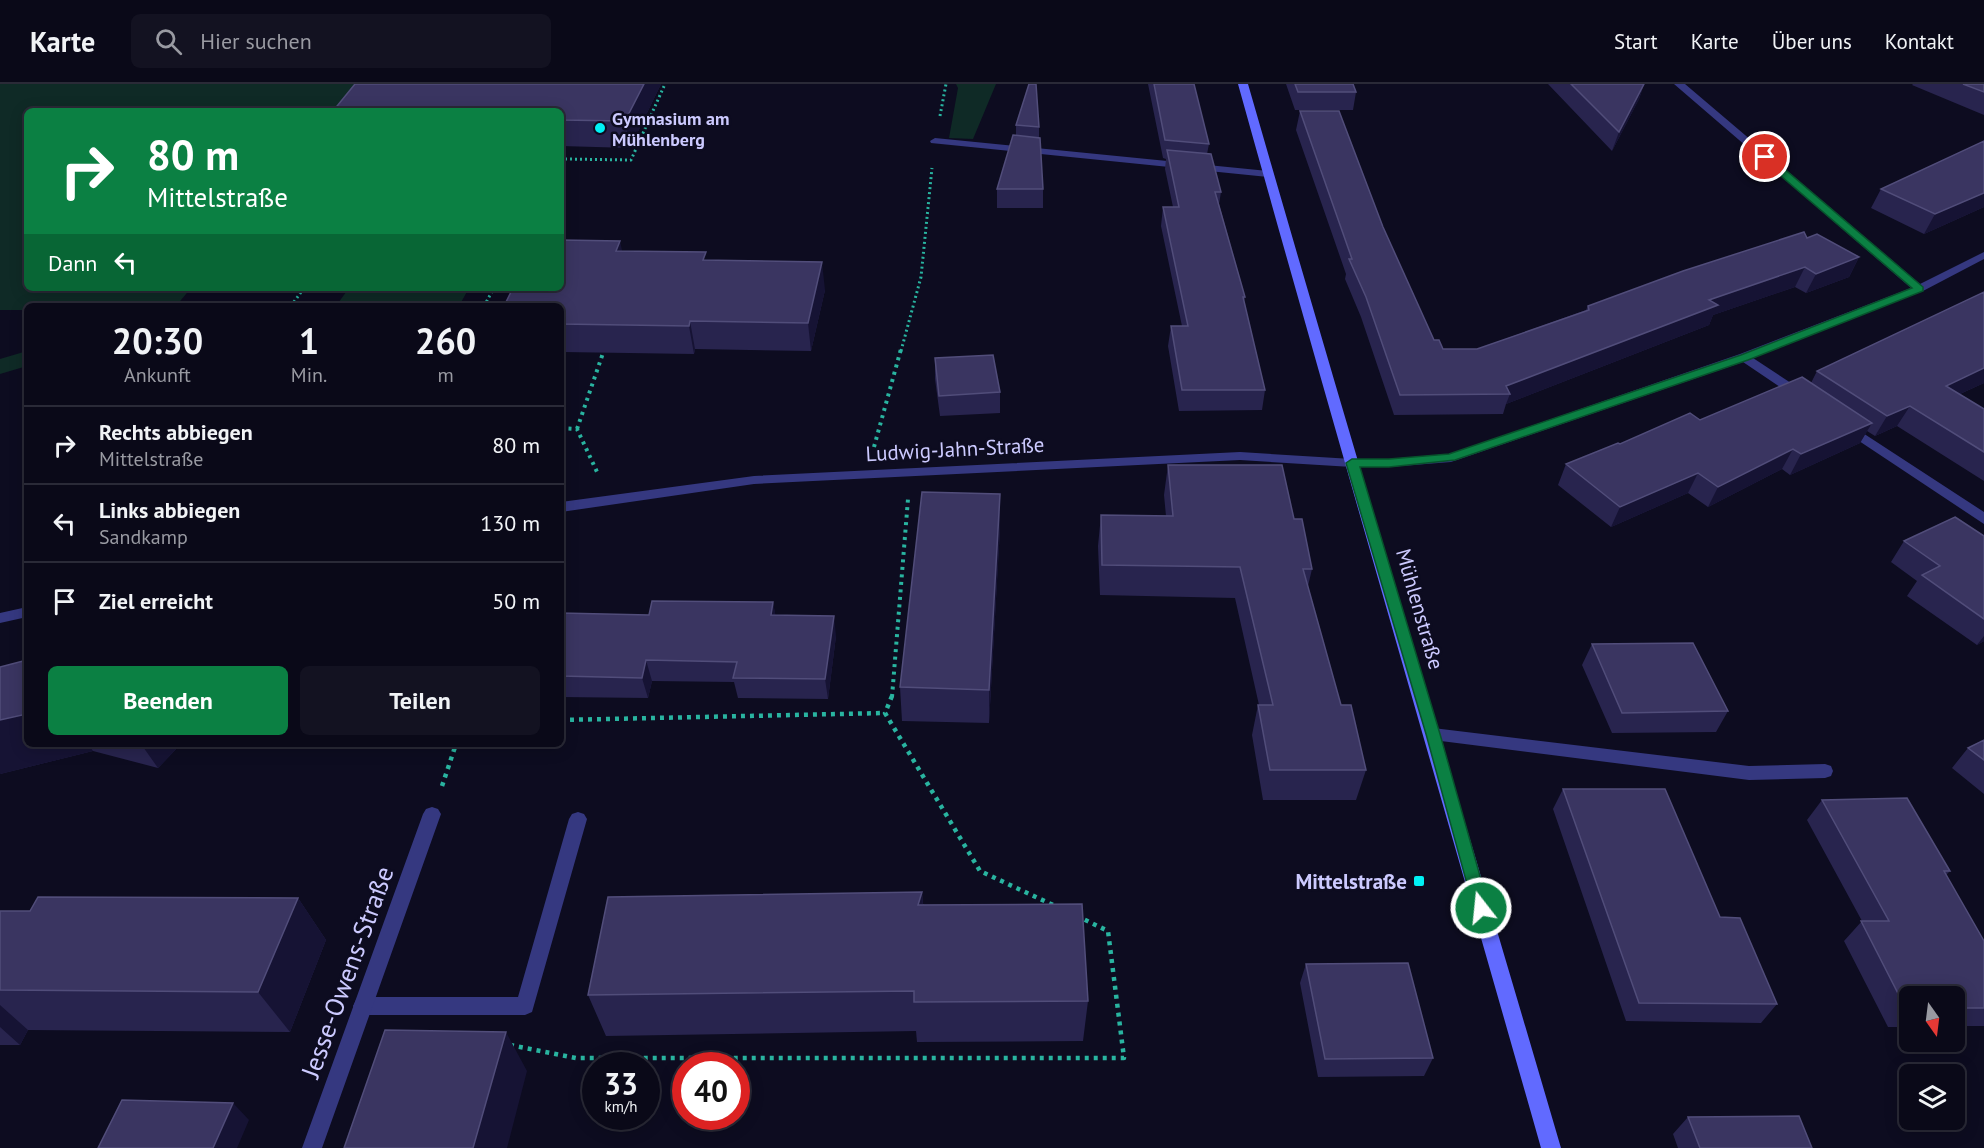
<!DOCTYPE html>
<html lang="de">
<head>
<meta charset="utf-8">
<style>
  :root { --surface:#0a0918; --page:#131221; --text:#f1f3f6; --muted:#999aa2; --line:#2a2a37; --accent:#0b8043 }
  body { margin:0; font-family:"PT Sans",sans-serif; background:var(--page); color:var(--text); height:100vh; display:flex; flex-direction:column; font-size:22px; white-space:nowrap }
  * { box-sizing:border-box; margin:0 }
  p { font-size:20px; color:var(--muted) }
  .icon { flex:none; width:33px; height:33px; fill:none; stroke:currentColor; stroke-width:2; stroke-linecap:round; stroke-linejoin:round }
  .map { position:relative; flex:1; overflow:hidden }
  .drawer { position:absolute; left:24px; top:219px; width:540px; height:444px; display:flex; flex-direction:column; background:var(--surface); border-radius:9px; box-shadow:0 3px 15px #0003,0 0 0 2px var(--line) }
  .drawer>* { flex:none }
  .hud { position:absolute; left:24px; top:24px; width:540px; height:183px; border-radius:9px; box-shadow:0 3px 15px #0003,0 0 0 2px var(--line); background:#0b8043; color:#fff; overflow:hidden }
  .needle { width:39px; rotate:166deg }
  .fabs { position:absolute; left:1899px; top:902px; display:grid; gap:12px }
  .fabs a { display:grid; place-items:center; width:66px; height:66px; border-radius:9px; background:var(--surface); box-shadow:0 3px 15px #0003,0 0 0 2px var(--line); font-size:30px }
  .speed { position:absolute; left:582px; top:968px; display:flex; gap:12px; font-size:30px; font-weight:700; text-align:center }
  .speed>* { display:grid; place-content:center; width:78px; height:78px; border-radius:50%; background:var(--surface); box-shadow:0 3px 15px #0003,0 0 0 2px var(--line); line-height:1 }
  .speed small { font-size:15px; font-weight:400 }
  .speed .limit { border:9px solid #d22; background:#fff; color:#111 }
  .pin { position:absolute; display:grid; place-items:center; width:51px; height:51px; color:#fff; margin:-26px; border:3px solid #fff; border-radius:50%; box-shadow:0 2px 6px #0007 }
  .me { position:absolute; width:66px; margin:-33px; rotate:344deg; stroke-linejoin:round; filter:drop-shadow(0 0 4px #0008) }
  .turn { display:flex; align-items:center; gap:21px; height:126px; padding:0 24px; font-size:27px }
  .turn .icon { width:78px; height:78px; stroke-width:2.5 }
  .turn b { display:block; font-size:42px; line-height:51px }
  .then { display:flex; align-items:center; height:57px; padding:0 24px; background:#0003; gap:12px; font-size:22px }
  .eta { display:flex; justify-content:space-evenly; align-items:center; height:102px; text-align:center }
  .eta b { font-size:36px; font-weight:700; line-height:42px }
  .primary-button { display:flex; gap:12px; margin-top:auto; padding:12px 24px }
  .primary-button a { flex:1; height:69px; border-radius:9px; background:var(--accent); color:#fff; font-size:24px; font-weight:700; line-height:69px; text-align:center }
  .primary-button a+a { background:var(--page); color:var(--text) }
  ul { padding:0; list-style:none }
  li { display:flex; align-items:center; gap:18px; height:78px; padding:0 24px; border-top:2px solid var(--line) }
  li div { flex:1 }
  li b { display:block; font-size:22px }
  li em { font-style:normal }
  header { display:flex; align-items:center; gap:36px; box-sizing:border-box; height:84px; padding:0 30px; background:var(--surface); border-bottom:2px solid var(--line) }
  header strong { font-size:28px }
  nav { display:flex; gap:33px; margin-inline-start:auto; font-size:21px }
  .search { width:420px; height:54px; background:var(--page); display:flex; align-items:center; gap:15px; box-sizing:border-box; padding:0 21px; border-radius:9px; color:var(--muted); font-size:22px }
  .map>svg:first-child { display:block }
  .green { fill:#0f2a26 }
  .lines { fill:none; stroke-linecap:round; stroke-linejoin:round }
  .path-far2 { stroke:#29b4a0; stroke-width:3; stroke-dasharray:2 3; stroke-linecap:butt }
  .path-far1 { stroke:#29b4a0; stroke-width:4; stroke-dasharray:3 4.5; stroke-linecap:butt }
  .path { stroke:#29b4a0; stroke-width:4.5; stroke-dasharray:4 5; stroke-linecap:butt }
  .lane { fill:#353880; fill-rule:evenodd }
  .street { fill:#353880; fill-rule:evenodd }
  .secondary { fill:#616aff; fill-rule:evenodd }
  .wall { fill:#28244e }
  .shaded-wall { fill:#161334 }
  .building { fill:#3a3561; stroke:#514d7a; stroke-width:1.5 }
  .route { fill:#0b8043; stroke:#07532c; stroke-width:1.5 }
  .poi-dot { fill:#00f1f5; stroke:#0d0c20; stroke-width:2 }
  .labels { text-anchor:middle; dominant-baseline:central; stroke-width:5; stroke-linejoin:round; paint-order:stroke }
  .far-poi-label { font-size:18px; font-weight:bold; fill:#cccaff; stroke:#0d0c20; text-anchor:start }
  .street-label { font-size:21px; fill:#cccaff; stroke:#0d0c20 }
  .poi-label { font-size:21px; font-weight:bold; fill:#cccaff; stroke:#0d0c20; text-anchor:end }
  .near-street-label { font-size:26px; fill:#cccaff; stroke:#0d0c20 }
</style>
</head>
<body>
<header>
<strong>Karte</strong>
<div class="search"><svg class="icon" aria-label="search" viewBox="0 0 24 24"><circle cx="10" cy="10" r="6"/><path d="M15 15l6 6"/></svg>Hier suchen</div>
<nav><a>Start</a><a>Karte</a><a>Über uns</a><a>Kontakt</a></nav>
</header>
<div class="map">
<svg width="1984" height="1064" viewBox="0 0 1984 1064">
  <rect width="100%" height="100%" fill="#0d0c20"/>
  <!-- green -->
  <path class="green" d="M0,0H360L338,27H27V204H191L176,222H27V226H0Z
    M956,0H996L973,55L949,54L958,4Z
    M349,204H469L459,222H336Z
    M27,267V282L0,290V275Z"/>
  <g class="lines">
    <!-- path-far2 -->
    <path class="path-far2" d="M940,32L946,0
      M561,75H565L561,83
      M565,75L631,76L665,0
      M291,222L304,204
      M484,222L494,204
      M901,267L921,193L932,84"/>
    <!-- path-far1 -->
    <path class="path-far1" d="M561,344L577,345L598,390
      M577,345L603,269
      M874,363L901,265
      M892,613L908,415"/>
    <!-- path -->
    <path class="path" d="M892,612L885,629L980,787L1053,821
      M561,636L885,629
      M442,702L456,660
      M510,961L576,974H1124L1108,847L1079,833"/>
    <!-- lane -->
    <path class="lane" d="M935,54L1268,87L1273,90L1268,93L931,59L930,57Z
      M1433,644L1749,682L1825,680L1831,682L1833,687L1831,692L1825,694L1749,696L1433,656L1427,654L1425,650L1427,646Z
      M578,728L584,730L587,735L532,928L525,931H363L356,928L353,922L356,916L363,913H518L569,735L572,730Z"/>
    <!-- street -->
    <path class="street" d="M1674,0H1685L1920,200L1984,168V175L1923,207L1753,274L1803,307L1805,310L1803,313H1795L1743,278L1451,378L1389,383H1352L1240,376L754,400L561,428V418L754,392L1240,368L1352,375H1389L1450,370L1740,270L1911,204Z
      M1846,338L1984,428V440L1841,345L1840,342L1841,339Z
      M27,523V533L0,539V529Z
      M432,723L438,725L441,730L322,1064H302L423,730L426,725Z"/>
    <!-- secondary -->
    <path class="secondary" d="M1238,0H1248C1350,355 1457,709 1561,1064H1541C1440,709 1337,355 1238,0Z"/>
  </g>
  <!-- wall -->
  <path class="wall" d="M355,0H661L630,64L561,62V27Z
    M1148,0H1194L1209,60L1207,70L1221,108L1219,120L1245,213L1244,217L1265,306L1262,326L1179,327L1168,262L1171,242H1182L1161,142L1163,123H1173L1165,85L1166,75L1163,74Z
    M1286,0H1353L1356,8L1353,26H1295Z
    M1548,0H1644L1639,15L1612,67Z
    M1913,0H1984V31L1912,1Z
    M1300,27L1383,143L1434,256L1443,265H1477L1586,226L1588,222L1807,154L1859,173L1849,193L1806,209L1795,203L1713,231L1709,241L1506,320L1503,330L1394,331L1361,233L1345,195L1346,190L1296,46Z
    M1016,41L1039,43V53L1043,105V124H997V105L1016,51Z
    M1984,57V123L1924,150L1871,124L1881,105Z
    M622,167L707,176L825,206L811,267L695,265L694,270L563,268L561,273V222Z
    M1984,208V299L1960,310L1984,325V397L1897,342L1875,352L1867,347L1860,359L1790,391L1782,385L1708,423L1688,409L1611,443L1558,401L1566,380L1620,360L1700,336L1811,299L1817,287Z
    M935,274L1000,308V329L940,332L935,295Z
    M1168,381L1294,435L1312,485L1308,502L1341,621L1366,686L1356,716H1263L1252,651L1258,621H1259L1235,514L1100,511L1098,462L1101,431L1166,432L1164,411Z
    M1000,410V444L989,639L902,637L900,603Z
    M1984,452V557L1977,561L1907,512L1917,497L1891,478L1904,457Z
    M773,518L775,531L836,552L828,615L738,614L734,598L652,597L648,614L561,613V529L649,531Z
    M1592,560L1728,627L1716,648L1612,649L1582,581Z
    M1984,656V710L1952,684L1968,664Z
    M27,660H181L158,684L93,667L0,690Z
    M1563,705L1720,833L1777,920L1761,939L1626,937L1553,725Z
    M1822,716L1950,787L1946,791L1984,857V942H1954V912H1910V943H1888L1844,857L1862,837L1807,736Z
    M922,808L923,820L1088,917L1083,957L917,958L916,947L606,952L588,911Z
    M298,814L326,856L290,948L28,946L20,961H0V827H30Z
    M1306,880L1433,974L1424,992L1318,993L1300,899Z
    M1688,1033L1812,1064H1678L1673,1050Z"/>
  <!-- shaded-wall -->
  <path class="shaded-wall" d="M644,0H661L630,64L625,37Z
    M1644,0L1639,15L1612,67L1619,48Z
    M1984,109V123L1924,150L1935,130Z
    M620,157L626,185L616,167Z
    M1859,173L1849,193L1806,209L1816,190Z
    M822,178L825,206L811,267L808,239Z
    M1805,183L1795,203L1713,231L1709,241L1506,320L1510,310L1506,302L1709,216Z
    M690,237L695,265L694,270L689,242Z
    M561,259L563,268L561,273Z
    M1984,284V299L1933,322L1946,302Z
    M1910,322L1897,342L1875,352L1887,332Z
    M1872,339L1860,359L1790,391L1801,370Z
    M1793,365L1782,385L1708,423L1718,403Z
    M1698,389L1688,409L1611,443L1620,423Z
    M1000,410V444L989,639V606Z
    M773,518L777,539L771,531Z
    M834,532L836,552L828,615L825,595Z
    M1984,552V557L1977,561Z
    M646,576L652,597L648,614L642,594Z
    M27,630V660H88L93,667L0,690V636Z
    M141,660H181L158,684Z
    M922,808L925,850L918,821Z
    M298,814L326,856L290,948L258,908Z
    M0,921L28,946L20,961L0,943Z
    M506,948L527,987L507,1064H473Z
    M233,1019L249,1036L237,1064H213Z"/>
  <!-- building -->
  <path class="building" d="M355,0H644L625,37L561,36V27H333Z
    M1029,0H1036L1039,43L1016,41Z
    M1154,0H1194L1209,60L1165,56Z
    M1295,0H1353L1356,8H1298Z
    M1571,0H1644L1619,48Z
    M1963,0H1984V8Z
    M1300,27H1339L1383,143L1434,256H1439L1443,265H1477L1589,226L1588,222L1683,187L1804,148L1807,154L1817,150L1859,173L1816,190L1805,183L1709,216L1718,221L1506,302L1510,310L1400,311L1366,213L1349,175H1352Z
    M1013,51L1040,54L1043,105H997Z
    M1984,57V109L1935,130L1881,105Z
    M1167,66L1211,70L1221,108H1215L1245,213H1243L1265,306H1182L1171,242H1188L1163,123H1179Z
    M561,156L620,157L616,167L706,168L703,176L822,178L808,239L690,237L689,242L561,240V222H504L513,204H561Z
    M1984,208V284L1946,302L1984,325V368L1910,322L1887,332L1817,287Z
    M993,271L1000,308L939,312L935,274Z
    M1802,293L1872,339L1801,370L1793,365L1718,403L1698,389L1620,423L1566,380L1618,359L1620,360L1690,329L1700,336Z
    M1168,381H1282L1294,435H1302L1312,485H1303L1341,621H1351L1366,686H1270L1258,621H1273L1240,483L1102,481L1101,431L1173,432Z
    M922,408L1000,410L989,606L900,603Z
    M1955,433L1984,452V535L1922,491L1940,482L1904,457Z
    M652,517L773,518L771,531L834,532L825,595L733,594L737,578L646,576L642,594L561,592V529L649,531Z
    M1693,559L1728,627L1622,629L1592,560Z
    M27,576V630L0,636V583Z
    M1984,656V676L1968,664Z
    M1563,705H1665L1720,833L1740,834L1777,920L1639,919Z
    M1907,714L1950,787H1944L1984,857V924H1954V912H1910V925H1906L1861,837H1889L1822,716Z
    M922,808L918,821L1082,820L1088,917L914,918V907L588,911L608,813Z
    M38,813L298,814L258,908L0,906V827H30Z
    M1408,879L1433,974L1325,975L1306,880Z
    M385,946L506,948L473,1064H344Z
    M122,1016L233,1019L213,1064H98Z
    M1799,1032L1812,1064H1700L1688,1033Z"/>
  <!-- route -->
  <path class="route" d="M1761,71H1768L1923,203V207L1748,276L1455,376L1389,383H1360L1440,650L1489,824L1487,829L1481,831L1475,829L1426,650L1346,379L1352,375H1389L1449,370L1741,271L1912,204L1761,75Z"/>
  <!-- markers -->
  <g class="poi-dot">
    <circle cx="600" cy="44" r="6"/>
    <rect x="1413" y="791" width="12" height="12" rx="3"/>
  </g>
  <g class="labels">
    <!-- far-poi labels -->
    <g class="far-poi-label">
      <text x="612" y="34">Gymnasium am<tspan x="612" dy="21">Mühlenberg</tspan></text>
    </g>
    <!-- street labels -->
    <g class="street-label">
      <text transform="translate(955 365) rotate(-3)">Ludwig-Jahn-Straße</text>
      <text transform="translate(1420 525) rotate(74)">Mühlenstraße</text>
    </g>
    <!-- poi labels -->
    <g class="poi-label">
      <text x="1407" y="797">Mittelstraße</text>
    </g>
    <!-- near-street labels -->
    <g class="near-street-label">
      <text transform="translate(347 888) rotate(-70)">Jesse-Owens-Straße</text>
    </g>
  </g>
</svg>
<div class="fabs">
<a><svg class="needle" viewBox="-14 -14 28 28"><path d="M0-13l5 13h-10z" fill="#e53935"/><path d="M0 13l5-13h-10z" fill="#999aa2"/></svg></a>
<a><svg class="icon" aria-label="layers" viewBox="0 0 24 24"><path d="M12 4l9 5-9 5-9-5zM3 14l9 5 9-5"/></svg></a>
</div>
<div class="speed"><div>33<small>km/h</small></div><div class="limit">40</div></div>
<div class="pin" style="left:1765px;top:73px;background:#d93025"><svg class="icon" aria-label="arrive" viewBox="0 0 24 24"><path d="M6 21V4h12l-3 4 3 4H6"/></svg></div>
<svg class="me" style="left:1481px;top:824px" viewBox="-20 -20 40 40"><circle r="17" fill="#0b8043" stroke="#fff" stroke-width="3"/><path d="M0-11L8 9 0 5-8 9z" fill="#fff"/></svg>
<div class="hud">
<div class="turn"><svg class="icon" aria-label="right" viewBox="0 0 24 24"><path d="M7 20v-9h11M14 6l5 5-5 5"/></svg><div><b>80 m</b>Mittelstraße</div></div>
<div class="then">Dann<svg class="icon" aria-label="left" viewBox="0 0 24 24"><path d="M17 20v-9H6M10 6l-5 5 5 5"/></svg></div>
</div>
<section class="drawer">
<div class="eta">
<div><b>20:30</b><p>Ankunft</p></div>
<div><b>1</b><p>Min.</p></div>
<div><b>260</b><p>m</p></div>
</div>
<ul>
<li><svg class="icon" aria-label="right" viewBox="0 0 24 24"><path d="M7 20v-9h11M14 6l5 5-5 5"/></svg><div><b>Rechts abbiegen</b><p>Mittelstraße</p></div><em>80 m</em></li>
<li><svg class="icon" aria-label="left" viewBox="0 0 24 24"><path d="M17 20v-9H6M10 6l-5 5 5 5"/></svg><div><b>Links abbiegen</b><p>Sandkamp</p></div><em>130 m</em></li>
<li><svg class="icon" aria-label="arrive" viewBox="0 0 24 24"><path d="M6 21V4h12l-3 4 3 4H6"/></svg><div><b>Ziel erreicht</b></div><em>50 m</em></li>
</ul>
<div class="primary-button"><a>Beenden</a><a>Teilen</a></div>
</section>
</div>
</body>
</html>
